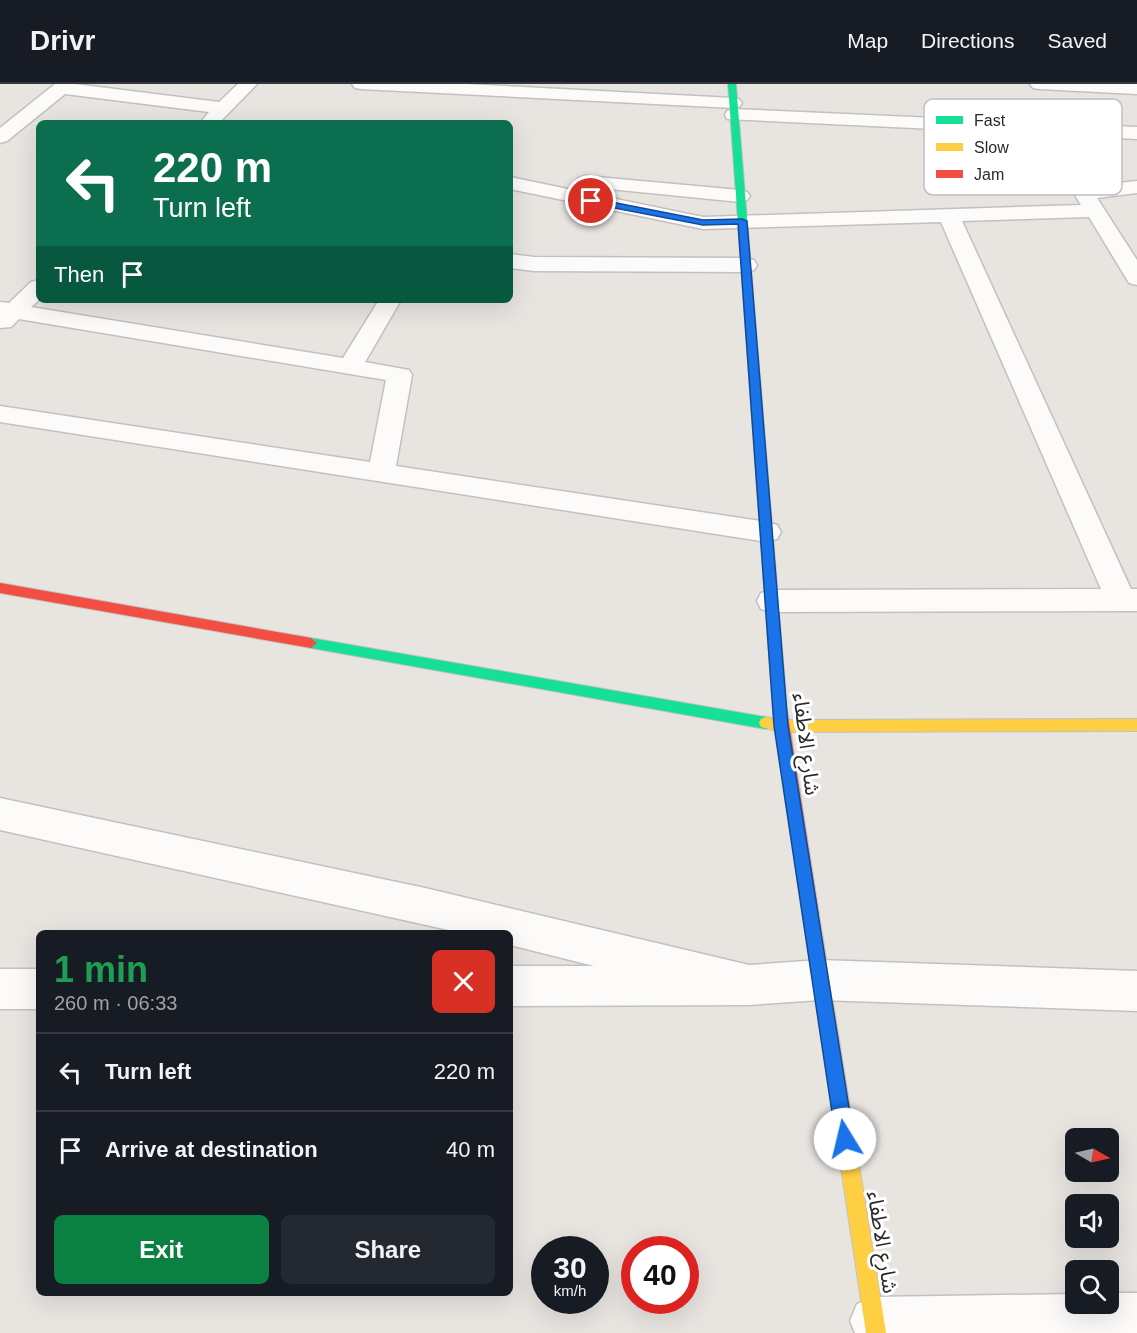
<!DOCTYPE html>
<html lang="en">
<head>
<meta charset="utf-8">
<style>
  :root { --surface:#171b24; --page:#242831; --text:#f1f3f6; --muted:#9ea1a6; --line:#363941; --accent:#0b8043 }
  body { margin:0; font-family:Helvetica,"Noto Sans Arabic",sans-serif; background:var(--page); color:var(--text); height:100vh; display:flex; flex-direction:column; font-size:22px; white-space:nowrap }
  * { box-sizing:border-box; margin:0 }
  p { font-size:20px; color:var(--muted) }
  .icon { flex:none; width:33px; height:33px; fill:none; stroke:currentColor; stroke-width:2; stroke-linecap:round; stroke-linejoin:round }
  .map { position:relative; flex:1; overflow:hidden }
  .side { position:absolute; left:36px; top:846px; width:477px; height:366px; display:flex; flex-direction:column; background:var(--surface); border-radius:9px; box-shadow:0 6px 24px #0002 }
  .side>* { flex:none }
  .banner { position:absolute; left:36px; top:36px; width:477px; height:183px; border-radius:9px; box-shadow:0 6px 24px #0002; background:#0b6e4f; color:#fff; overflow:hidden }
  .needle { width:39px; rotate:99deg }
  .tools { position:absolute; left:1065px; top:1044px; display:grid; gap:12px }
  .tools a { display:grid; place-items:center; width:54px; height:54px; border-radius:9px; background:var(--surface); box-shadow:0 6px 24px #0002; font-size:30px }
  .speed { position:absolute; left:531px; top:1152px; display:flex; gap:12px; font-size:30px; font-weight:700; text-align:center }
  .speed>* { display:grid; place-content:center; width:78px; height:78px; border-radius:50%; background:var(--surface); box-shadow:0 6px 24px #0002; line-height:1 }
  .speed small { font-size:15px; font-weight:400 }
  .speed .limit { border:9px solid #d22; background:#fff; color:#111 }
  .pin { position:absolute; display:grid; place-items:center; width:51px; height:51px; color:#fff; margin:-26px; border:3px solid #fff; border-radius:50%; box-shadow:0 2px 6px #0007 }
  .me { position:absolute; width:66px; margin:-33px; rotate:351deg; stroke-linejoin:round; filter:drop-shadow(0 0 4px #0008) }
  .turn { display:flex; align-items:center; gap:21px; height:126px; padding:0 18px; font-size:27px }
  .turn .icon { width:78px; height:78px; stroke-width:2.5 }
  .turn b { display:block; font-size:42px; line-height:51px }
  .then { display:flex; align-items:center; height:57px; padding:0 18px; background:#0003; gap:12px; font-size:22px }
  .round { display:grid; place-items:center; flex:none; width:63px; height:63px; border-radius:9px; background:var(--page) }
  .headline { display:flex; align-items:center; justify-content:space-between; height:102px; padding:0 18px }
  h1 { font-size:36px; font-weight:600; line-height:45px; color:#1e9e55 }
  .primary-button { display:flex; gap:12px; margin-top:auto; padding:12px 18px }
  .primary-button a { flex:1; height:69px; border-radius:9px; background:var(--accent); color:#fff; font-size:24px; font-weight:600; line-height:69px; text-align:center }
  .primary-button a+a { background:var(--page); color:var(--text) }
  ul { padding:0; list-style:none }
  li { display:flex; align-items:center; gap:18px; height:78px; padding:0 18px; border-top:2px solid var(--line) }
  li div { flex:1 }
  li b { display:block; font-size:22px }
  li em { font-style:normal }
  header { display:flex; align-items:center; gap:36px; box-sizing:border-box; height:84px; padding:0 30px; background:var(--surface); border-bottom:2px solid var(--line) }
  header strong { font-size:28px }
  nav { display:flex; gap:33px; margin-inline-start:auto; font-size:21px }
  .map>svg:first-child { display:block }
  .lines { fill:none; stroke-linecap:round; stroke-linejoin:round }
  .street-casing { stroke:#c2c1c1; stroke-width:3 }
  .fast-casing { stroke:#c2c1c1; stroke-width:2 }
  .slow-casing { stroke:#c2c1c1; stroke-width:2 }
  .jam-casing { stroke:#c2c1c1; stroke-width:2 }
  .street { fill:#fcfbfa; fill-rule:evenodd }
  .fast { fill:#16e098; fill-rule:evenodd }
  .slow { fill:#ffcf43; fill-rule:evenodd }
  .jam { fill:#f24e42; fill-rule:evenodd }
  .route { fill:#1a73e8; stroke:#114b97; stroke-width:1.5 }
  .labels { text-anchor:middle; dominant-baseline:central; stroke-width:6; stroke-linejoin:round; paint-order:stroke }
  .street-label { font-size:21px; fill:#2a2a2a; stroke:#fff }
  .key { fill:#fff; stroke:#bfbfbf; stroke-width:1.5 }
  .key-label { font-size:16px; fill:#2a2a2a }
</style>
</head>
<body>
<header>
<strong>Drivr</strong>
<nav><a>Map</a><a>Directions</a><a>Saved</a></nav>
</header>
<div class="map">
<svg width="1137" height="1249" viewBox="0 0 1137 1249">
  <rect width="100%" height="100%" fill="#e8e4e0"/>
  <g class="lines">
    <defs>
      <path id="street" d="M55,0H75L219,18L238,0H257L219,39H200L209,28L65,10L7,57L0,59V44Z
        M352,0H466L733,14L739,15L742,19L739,23L733,24L361,5L355,4Z
        M1030,0H1137V10L1039,5L1033,4Z
        M734,25L1137,43V55L1057,51L1090,102L1137,97V109L1097,114L1137,176V201L1129,199L1089,133L962,137L1131,505H1137V527L772,528L761,525L757,517L761,509L772,506L1101,505L941,138L703,145L510,105V93L703,133L1081,121L1038,50L727,35L725,31L727,27Z
        M586,92L740,106L747,108L750,112L747,116L740,118L579,102L576,98L579,94Z
        M510,170L534,173L746,174L754,176L757,181L754,186L746,188L534,187L510,184Z
        M39,196V216L31,223L343,274L379,216H401L365,278L409,286L412,291L396,382L767,438L777,441L781,448L777,455L767,458L0,338V322L370,378L386,296L19,235L11,243L0,244V218L9,219L31,198Z
        M0,714L425,804L749,881L820,876L1137,887V927L820,916L749,921L510,922V882H594L510,861V849H462L0,746Z
        M0,885H39V925H0Z
        M1108,1209H1137V1249H855L850,1237L857,1220L874,1213L1076,1210V1220H1108Z"/>
      <path id="fast" d="M728,0H736L787,625L785,629H775L773,625Z
        M311,554L766,633L771,635L773,639L771,643L766,645L311,564L305,559Z"/>
      <path id="slow" d="M766,633L781,636L1137,635V647L781,648L761,643L759,639L761,635Z
        M811,824L817,826L819,831L886,1249H866L803,831L805,826Z"/>
      <path id="jam" d="M0,499L311,554L317,559L311,564L0,509Z
        M780,619L785,621L787,625L819,831L817,836L811,838L805,836L803,831L773,625L775,621Z"/>
    </defs>
    <!-- street casing -->
    <use href="#street" class="street-casing"/>
    <!-- fast casing -->
    <use href="#fast" class="fast-casing"/>
    <!-- slow casing -->
    <use href="#slow" class="slow-casing"/>
    <!-- jam casing -->
    <use href="#jam" class="jam-casing"/>
    <!-- street -->
    <use href="#street" class="street"/>
    <!-- fast -->
    <use href="#fast" class="fast"/>
    <!-- slow -->
    <use href="#slow" class="slow"/>
    <!-- jam -->
    <use href="#jam" class="jam"/>
  </g>
  <!-- route -->
  <path class="route" d="M591,114L703,136L742,135L747,137L788,642L854,1055L852,1061L845,1064L839,1061L836,1055L774,642L738,140L703,141L588,119V115Z"/>
  <g class="labels">
    <!-- street labels -->
    <g class="street-label">
      <text transform="translate(807 660) rotate(83)">شارع الاطفاء</text>
      <text transform="translate(883 1158) rotate(81)">شارع الاطفاء</text>
    </g>
  </g>
  <!-- legend -->
  <rect x="924" y="15" width="198" height="96" rx="9" class="key"/>
  <rect x="936" y="32" width="27" height="8" fill="#16e098"/>
  <rect x="936" y="59" width="27" height="8" fill="#ffcf43"/>
  <rect x="936" y="86" width="27" height="8" fill="#f24e42"/>
  <g class="key-label">
    <text x="974" y="42">Fast</text>
    <text x="974" y="69">Slow</text>
    <text x="974" y="96">Jam</text>
  </g>
</svg>
<div class="tools">
<a><svg class="needle" viewBox="-14 -14 28 28"><path d="M0-13l5 13h-10z" fill="#e53935"/><path d="M0 13l5-13h-10z" fill="#9ea1a6"/></svg></a>
<a><svg class="icon" aria-label="sound" viewBox="0 0 24 24"><path d="M4 9h4l5-4v14l-5-4H4zM17 9q2 3 0 6"/></svg></a>
<a><svg class="icon" aria-label="search" viewBox="0 0 24 24"><circle cx="10" cy="10" r="6"/><path d="M15 15l6 6"/></svg></a>
</div>
<div class="speed"><div>30<small>km/h</small></div><div class="limit">40</div></div>
<div class="pin" style="left:591px;top:117px;background:#d93025"><svg class="icon" aria-label="arrive" viewBox="0 0 24 24"><path d="M6 21V4h12l-3 4 3 4H6"/></svg></div>
<svg class="me" style="left:845px;top:1055px" viewBox="-20 -20 40 40"><circle r="19" fill="#fff"/><path d="M0-13L10 11 0 6-10 11z" fill="#1a73e8"/></svg>
<div class="banner">
<div class="turn"><svg class="icon" aria-label="left" viewBox="0 0 24 24"><path d="M17 20v-9H6M10 6l-5 5 5 5"/></svg><div><b>220 m</b>Turn left</div></div>
<div class="then">Then<svg class="icon" aria-label="arrive" viewBox="0 0 24 24"><path d="M6 21V4h12l-3 4 3 4H6"/></svg></div>
</div>
<section class="side">
<div class="headline"><div><h1>1 min</h1><p>260 m · 06:33</p></div><a class="round" style="background:#d93025;color:#fff"><svg class="icon" aria-label="close" viewBox="0 0 24 24"><path d="M6 6l12 12M18 6L6 18"/></svg></a></div>
<ul>
<li><svg class="icon" aria-label="left" viewBox="0 0 24 24"><path d="M17 20v-9H6M10 6l-5 5 5 5"/></svg><div><b>Turn left</b></div><em>220 m</em></li>
<li><svg class="icon" aria-label="arrive" viewBox="0 0 24 24"><path d="M6 21V4h12l-3 4 3 4H6"/></svg><div><b>Arrive at destination</b></div><em>40 m</em></li>
</ul>
<div class="primary-button"><a>Exit</a><a>Share</a></div>
</section>
</div>
</body>
</html>
